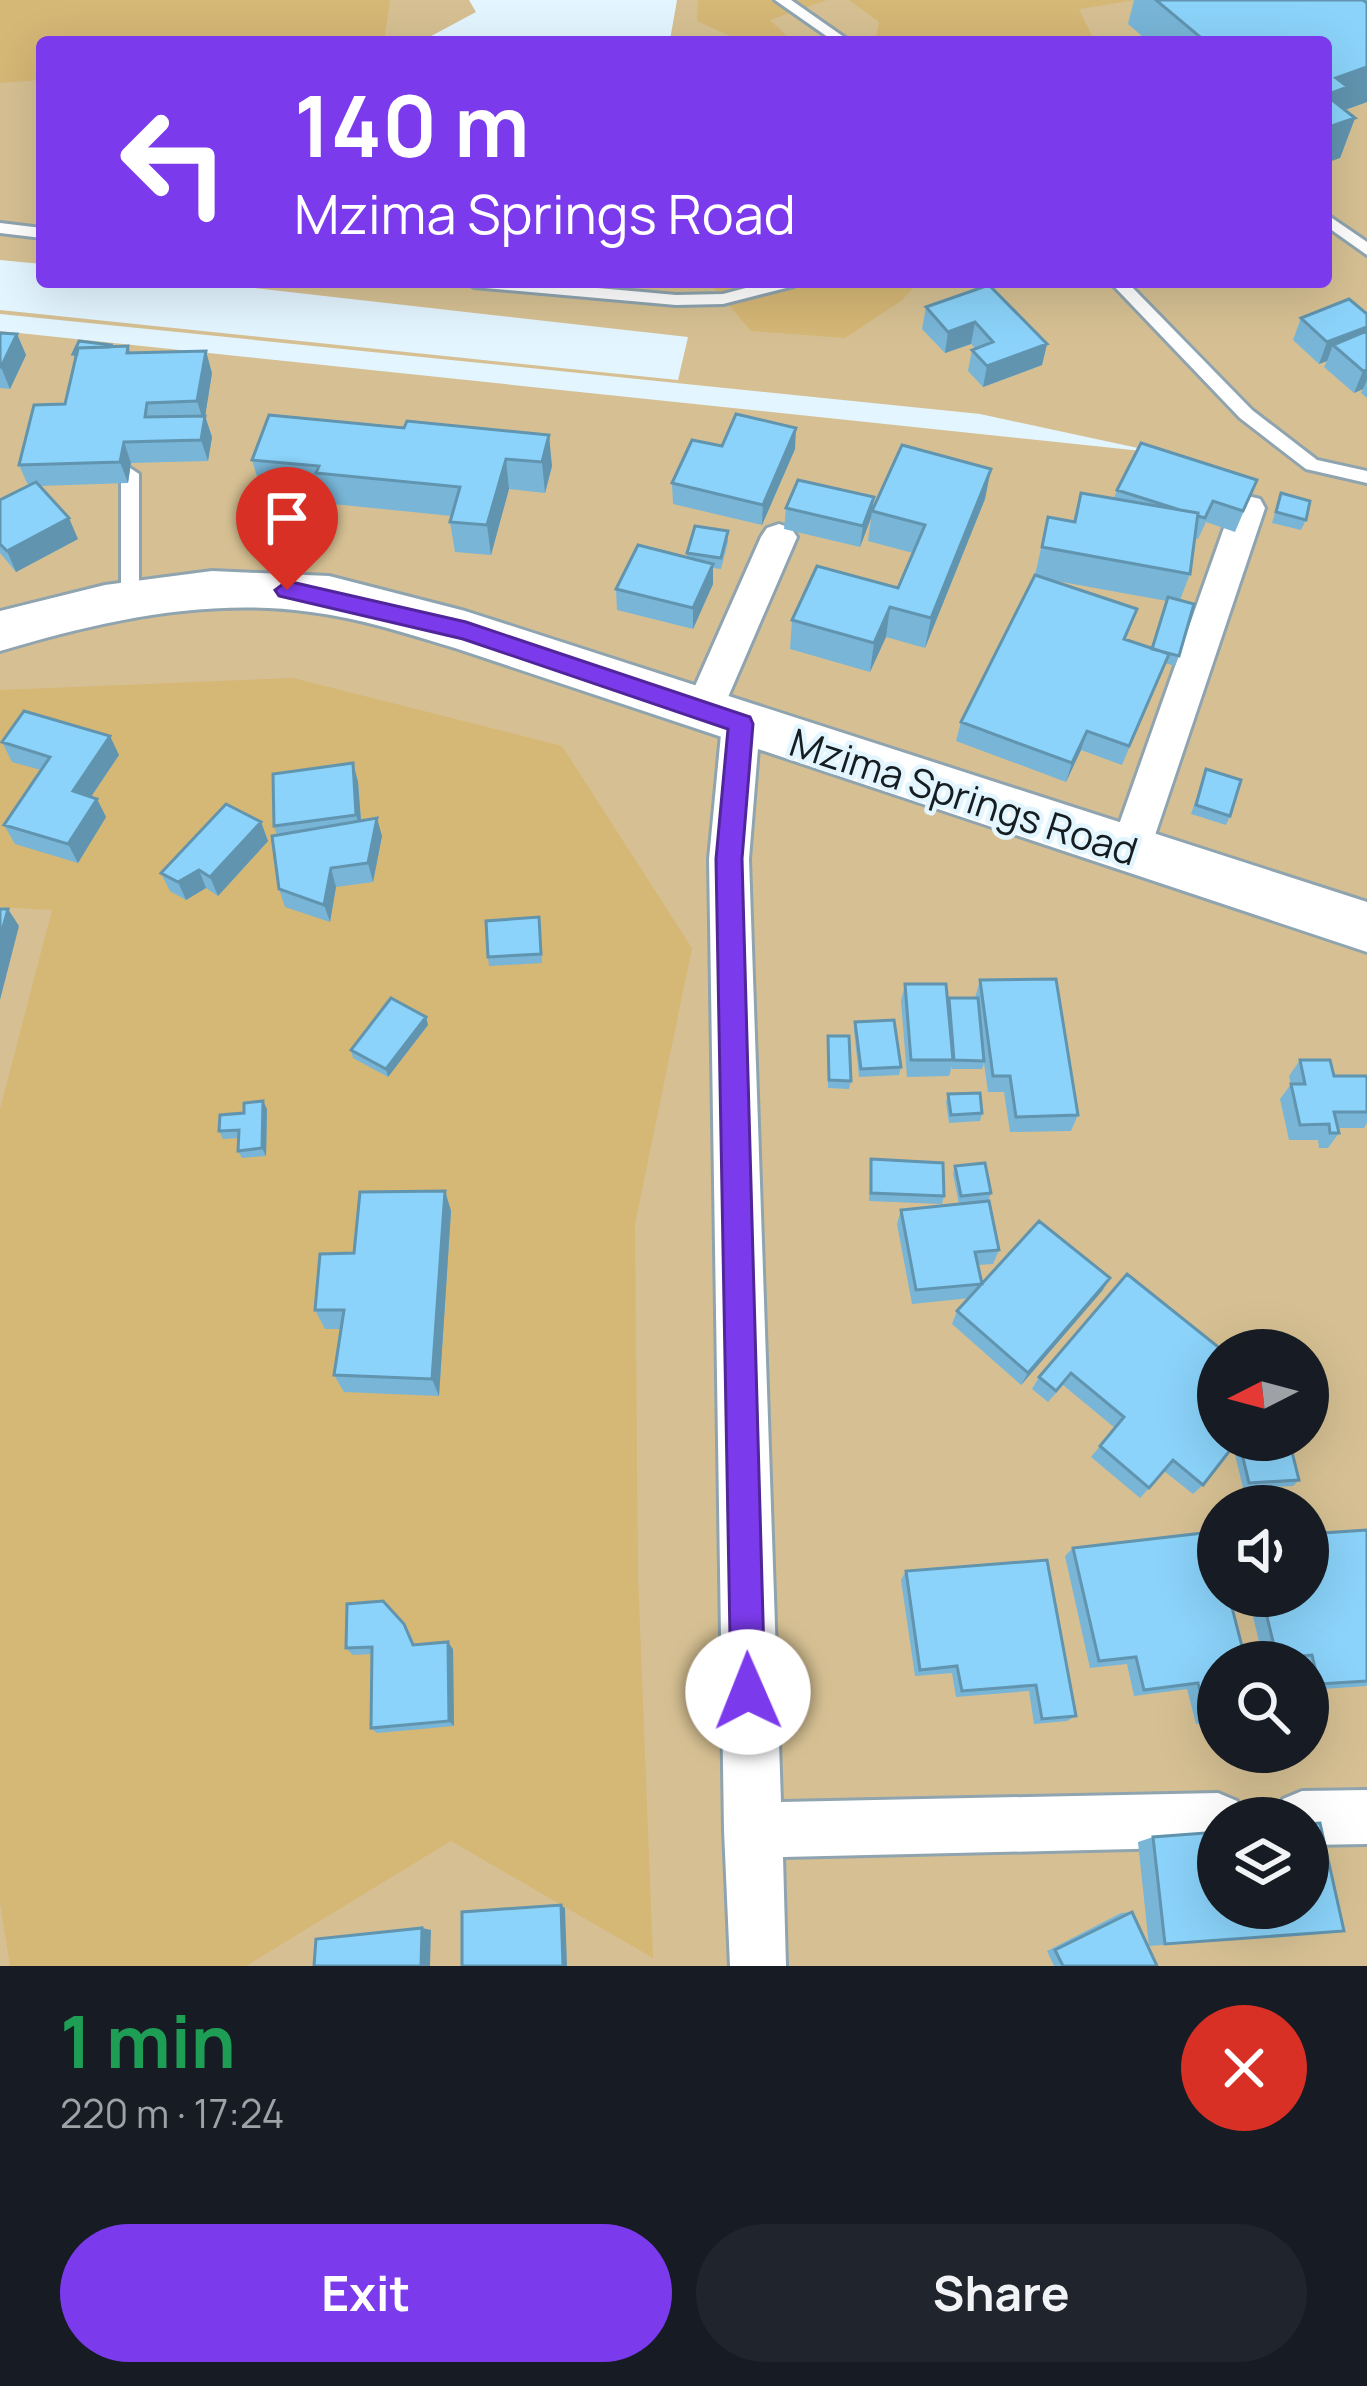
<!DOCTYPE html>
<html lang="en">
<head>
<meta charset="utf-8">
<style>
  :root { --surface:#171b24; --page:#20242c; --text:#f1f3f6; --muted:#9ea1a6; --accent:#7c3aed }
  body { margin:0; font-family:Manrope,sans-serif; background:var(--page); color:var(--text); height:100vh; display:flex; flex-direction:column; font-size:45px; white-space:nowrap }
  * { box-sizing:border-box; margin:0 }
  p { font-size:39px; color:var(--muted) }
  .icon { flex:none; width:66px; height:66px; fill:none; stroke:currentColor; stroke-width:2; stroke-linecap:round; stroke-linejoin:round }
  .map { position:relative; height:1966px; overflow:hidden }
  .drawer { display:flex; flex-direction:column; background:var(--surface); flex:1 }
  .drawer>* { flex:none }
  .banner { position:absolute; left:36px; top:36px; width:1296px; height:252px; border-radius:12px; box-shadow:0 12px 48px #0002; background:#7c3aed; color:#fff; overflow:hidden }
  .needle { width:78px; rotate:264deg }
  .fabs { position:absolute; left:1197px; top:1329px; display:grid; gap:24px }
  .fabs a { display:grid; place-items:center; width:132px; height:132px; border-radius:50%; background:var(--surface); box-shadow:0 12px 48px #0002; font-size:60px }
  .pin { position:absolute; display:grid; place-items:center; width:102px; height:102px; color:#fff; margin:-123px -51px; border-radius:50% 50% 50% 0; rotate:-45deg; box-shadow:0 0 12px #0007 }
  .pin .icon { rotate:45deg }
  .me { position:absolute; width:132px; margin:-66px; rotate:359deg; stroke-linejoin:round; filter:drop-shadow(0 0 9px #0008) }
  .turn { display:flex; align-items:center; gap:42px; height:252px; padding:0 60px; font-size:54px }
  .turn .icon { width:156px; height:156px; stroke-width:2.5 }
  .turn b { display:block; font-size:84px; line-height:102px }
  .round { display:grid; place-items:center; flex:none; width:126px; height:126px; border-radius:63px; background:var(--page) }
  .overview { display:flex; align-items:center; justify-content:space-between; height:204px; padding:0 60px }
  h1 { font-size:72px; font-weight:700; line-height:90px; color:#1e9e55 }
  .button { display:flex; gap:24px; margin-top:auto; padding:24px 60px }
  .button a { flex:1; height:138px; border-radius:72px; background:var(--accent); color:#fff; font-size:48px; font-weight:700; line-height:138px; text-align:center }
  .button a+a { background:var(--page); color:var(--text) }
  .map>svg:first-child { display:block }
  .green { fill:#d6c093; fill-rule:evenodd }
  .forest { fill:#d5b776 }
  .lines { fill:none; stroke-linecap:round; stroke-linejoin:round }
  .lane-casing { stroke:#8fa4af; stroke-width:6 }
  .street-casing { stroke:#8fa4af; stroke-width:6 }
  .secondary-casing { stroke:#8fa4af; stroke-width:6 }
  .lane { fill:#fff; fill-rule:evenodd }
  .street { fill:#fff; fill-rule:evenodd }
  .secondary { fill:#fff; fill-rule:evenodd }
  .wall { fill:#78b5d7; fill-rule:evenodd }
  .shaded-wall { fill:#6194af }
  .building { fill:#8bd3fa; stroke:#6194af; stroke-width:3 }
  .route { fill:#7c3aed; stroke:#51269a; stroke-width:3 }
  .labels { text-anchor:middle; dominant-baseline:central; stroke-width:9; stroke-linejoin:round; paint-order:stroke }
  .street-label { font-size:39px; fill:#151d21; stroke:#e3f5ff }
</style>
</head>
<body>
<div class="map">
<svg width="1367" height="1966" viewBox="0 0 1367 1966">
  <rect width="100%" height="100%" fill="#e3f5ff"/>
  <!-- green -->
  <path class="green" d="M0,0H469L476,12L420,42H42V264L0,260Z
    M677,0H1367V1966H0V331L1161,453L980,414L0,314V310L678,380L688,337L200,282H1326V42H664L670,40ZM1218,1350H1308V1440H1218ZM1218,1506H1308V1596H1218ZM1218,1662H1308V1752H1218ZM1218,1818H1308V1908H1218Z"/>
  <!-- forest -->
  <path class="forest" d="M0,0H390L384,42H42V80L0,83Z
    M698,0H827L770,20L793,42H743L697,21Z
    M849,0H1136L1079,9L1095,42H875L879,22Z
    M709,282H919L901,301L845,338L751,331Z
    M293,678L562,746L692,948L635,1224L638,1576L653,1958L451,1841L246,1966H10L0,1903V1109L52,910L0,907V690Z"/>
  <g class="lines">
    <defs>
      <path id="lane" d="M775,0H791L851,42H835Z
        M1326,214L1367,242V255L1326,226Z
        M0,223L42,228V238L0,233Z
        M466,282H531L676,295L723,294L769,282H796L794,286L723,304L676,305L474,287Z
        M1110,282H1127L1252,410L1317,460L1367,471V483L1306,469L1240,418Z
        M130,468L139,474V599L130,606L121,599V474Z"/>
      <path id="street" d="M1248,496L1260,499L1265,508L1150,850L1144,862L1130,866L1116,862L1110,850L1231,508L1236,499Z
        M779,524L791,528L797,537L722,711L716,721L703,726L690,721L684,711L761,537L767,528Z
        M741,709L754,714L760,724L749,859L781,1802L1218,1793L1237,1801L1245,1818H1218V1847L783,1857L786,1966H730L724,1830L709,859L722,724L728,714Z
        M1367,1790V1844L1308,1845V1818H1275L1283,1799L1302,1791Z"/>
      <path id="secondary" d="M212,571L329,576L465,611L1367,902V952L455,648C408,634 360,618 311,612C207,597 100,621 0,651V611L105,585Z"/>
    </defs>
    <!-- lane casing -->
    <use href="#lane" class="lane-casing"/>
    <!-- street casing -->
    <use href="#street" class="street-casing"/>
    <!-- secondary casing -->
    <use href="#secondary" class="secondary-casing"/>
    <!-- lane -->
    <use href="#lane" class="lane"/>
    <!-- street -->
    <use href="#street" class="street"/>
    <!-- secondary -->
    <use href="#secondary" class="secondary"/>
  </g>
  <!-- wall -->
  <path class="wall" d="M1134,0H1367V102L1345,110L1355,118L1340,158L1326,42H1149L1128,24Z
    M926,307L1047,344L1042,365L983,387L968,371L972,350L975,348L971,344L945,353L922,329Z
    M1367,314V398L1361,393L1363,389L1354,393L1324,367L1327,361L1319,364L1293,340L1301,318Z
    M0,333L17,334L26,355L10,389L0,388Z
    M128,346L131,353L212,373L205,416L212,437L208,461L131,463L128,483L39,486L78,539L16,572L0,553V500L28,485L19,465L65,404L75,360L73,354L112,347Z
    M404,428L552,466L545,493L509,489L491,555L455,552L450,522L452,516L323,503L321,496L261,490L252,460Z
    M722,446L795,449L762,525L673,504L672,483Z
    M1257,480L1235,532L1206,522L1198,539L1195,538L1190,574L1180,600L1179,656L1175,666L1165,663L1122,765L1081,750L1066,782L956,741L961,722L1035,575L1048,517L1073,521L1081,493L1114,498L1117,490ZM1051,580L1167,601L1152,648L1126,639L1137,609Z
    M1281,493L1306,520L1301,530L1272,523Z
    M874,497L871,518L860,547L784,529L786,508Z
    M985,499L925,648L886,637L870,672L790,649L792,620L898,588L913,553L868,541L872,511Z
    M728,531V542L721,569L713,568V584L693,629L617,610L616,589L687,557V553Z
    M2,742L119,755L91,797L97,799L106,817L78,863L15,844L4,825L41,770L12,762Z
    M353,763L358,782L361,821L382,836L373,882L336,887L330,922L285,907L279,889L277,835L274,826Z
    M1206,769L1230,816L1226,825L1191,814Z
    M261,822L268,841L218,896L206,888L186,900L170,891L161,873Z
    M540,926L542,963L489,966L488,957Z
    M980,980L1078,1115L1071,1131L1010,1132L1004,1092H988L984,1063L982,1069H952V1066L949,1076L907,1077L901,1001L905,984L948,1002L975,998Z
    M426,1017L428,1025L388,1077L353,1058L351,1050Z
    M855,1022L901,1067L899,1075L859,1077L854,1030Z
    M828,1036L851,1081L849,1089L828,1088Z
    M1300,1060L1334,1076H1367V1123L1364,1128H1338L1339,1133L1328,1148H1319L1318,1140H1289L1280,1099L1291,1084L1289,1076Z
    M948,1094L982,1113L980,1121L949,1123L946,1102Z
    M267,1109L266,1156L242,1158L238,1151L239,1138L223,1139L219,1131Z
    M871,1159L944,1196L942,1204L869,1201Z
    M955,1166L991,1193L988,1201L959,1204L953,1174Z
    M445,1191L451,1211L439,1396L344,1392L334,1375L341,1329H325L315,1310L354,1253Z
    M901,1210L999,1250L993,1264L978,1265L982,1285L1110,1278L1102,1291L1021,1385L952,1324L957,1311L970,1298L912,1304L897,1224Z
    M1218,1350V1440L1203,1485L1193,1494L1164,1471L1140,1498L1091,1457L1115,1428L1063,1385L1048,1402L1032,1389L1039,1377Z
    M1239,1441L1299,1480L1293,1486L1243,1488L1233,1446Z
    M1367,1530V1686L1308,1690V1662H1264L1248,1596H1308Z
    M1073,1548L1218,1662V1722L1196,1724L1187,1689L1134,1696L1127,1664L1090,1668L1065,1556Z
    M906,1571L1076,1716L1067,1721L1034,1724L1029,1691L956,1697L952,1673L915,1676L901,1580Z
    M409,1632L415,1645L453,1649L454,1726L377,1733L371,1728L372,1654L353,1655L346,1648Z
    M1153,1837L1344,1931L1149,1946L1138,1842Z
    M1132,1912L1157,1966H1054L1047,1951L1121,1913Z"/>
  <!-- shaded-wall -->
  <path class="shaded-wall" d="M1367,67V102L1339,112L1355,118L1340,158L1326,163V95L1336,78Z
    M975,322L971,344L945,353L948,332Z
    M1367,327V345H1333L1327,361L1319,364L1327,342Z
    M17,334L26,355L10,389L1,367Z
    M1047,344L1042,365L983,387L987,366Z
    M206,351L212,373L204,423L197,401Z
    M1367,369V380L1363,389L1354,393L1363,371Z
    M205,416L212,437L208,461L201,440Z
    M796,428L795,449L762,525L763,505Z
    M549,435L552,466L545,493L542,462Z
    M124,442L131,463L128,483L120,462Z
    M506,459L509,489L491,555L487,525Z
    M991,469L985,499L925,648L931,618Z
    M874,497L871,518L860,547L863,526Z
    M69,518L78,539L16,572L7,551Z
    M713,564V584L693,629V608Z
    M890,607L886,637L870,672L874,643Z
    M1087,731L1081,750L1066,782L1072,763Z
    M110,736L119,755L82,810L73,791Z
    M353,763L358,782L362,834L356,815Z
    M97,799L106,817L78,863L68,844Z
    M377,818L382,836L373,882L368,863Z
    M261,822L268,841L218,896L210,877Z
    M331,868L336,887L330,922L324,905Z
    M199,870L206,888L186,900L178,882Z
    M8,909L19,926L0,1000V938Z
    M426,1017L428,1025L388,1077L386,1069Z
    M263,1101L267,1109L266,1156L262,1148Z
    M445,1191L451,1211L439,1396L432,1379Z
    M1110,1278L1102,1291L1021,1385L1028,1373Z
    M448,1642L453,1649L454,1726L449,1721Z
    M561,1905L565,1908L567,1966H563Z
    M422,1928L431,1930L430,1966H421Z"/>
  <!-- building -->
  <path class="building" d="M1156,0H1363L1367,3V67L1336,78L1348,87L1326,95V42H1206Z
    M1326,95L1355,118L1326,128Z
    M989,285L1047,344L987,366L972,350L993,342L975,322L948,332L926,307Z
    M1349,299L1367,314V327L1327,342L1301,318Z
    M1367,331V369L1363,371L1333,345Z
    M0,333L17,334L1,367H0Z
    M79,341L111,345L110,347L78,348L77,354H73Z
    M128,346L127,353L206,351L197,401L147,403L145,417L205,416L201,440L124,442L120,462L19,465L34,405L65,404L78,348Z
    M736,414L796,428L763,505L672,483L692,440L722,446Z
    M269,415L404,428L407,421L549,435L542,462L506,459L487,525L450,522L460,487L316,473L319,466L252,460Z
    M1141,443L1257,480L1243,511L1213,501L1205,518L1198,516V513L1180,510L1117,490Z
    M902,445L991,469L931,618L890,607L874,643L792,620L817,566L898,588L925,525L872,511Z
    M798,480L874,497L863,526L786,508Z
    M36,482L69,518L7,551L0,544V500Z
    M1081,493L1198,513L1190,574L1042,547L1048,517L1075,522Z
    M1281,493L1310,501L1306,520L1276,512Z
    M695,526L728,531L721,558L687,553Z
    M638,545L713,564L693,608L616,589Z
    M1035,575L1137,609L1124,639L1169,654L1129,746L1087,731L1072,763L961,722Z
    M1168,597L1194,604L1179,656L1152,649Z
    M24,711L110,736L73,791L97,799L68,844L4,825L50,757L2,742Z
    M353,763L356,815L274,826L273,774Z
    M1206,769L1241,780L1230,816L1196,805Z
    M226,804L261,822L210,877L199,870L178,882L161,873Z
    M377,818L368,863L331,868L324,905L279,889L272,836Z
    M0,909H8L0,938Z
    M539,917L541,954L488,957L486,921Z
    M1056,979L1078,1115L1016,1117L1010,1076H993L980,980Z
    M905,984H946L953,1060H911Z
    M391,998L426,1017L386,1069L351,1050Z
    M949,998H978L984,1061L954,1060Z
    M894,1020L901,1067L861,1069L855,1022Z
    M828,1036H849L851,1081L829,1080Z
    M1300,1060H1330L1334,1076H1367V1112H1334L1339,1133H1330L1329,1124L1300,1125L1291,1084H1305Z
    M980,1093L982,1113L951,1115L948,1094Z
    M263,1101L262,1148L238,1151L239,1130L219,1131L220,1115L244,1113V1103Z
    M871,1159L943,1163L944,1196L871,1193Z
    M985,1163L991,1193L961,1196L955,1166Z
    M445,1191L432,1379L334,1375L344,1310H315L320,1254L354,1253L360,1192Z
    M989,1201L999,1250L975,1252L982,1284L916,1290L901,1210Z
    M1039,1221L1110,1278L1028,1373L957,1311Z
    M1127,1274L1222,1350H1218V1440H1238L1203,1485L1173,1460L1149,1488L1100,1446L1124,1417L1071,1373L1056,1391L1039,1377Z
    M1289,1440L1299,1480L1249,1483L1239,1441Z
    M1367,1530V1681L1319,1684L1312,1655L1277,1658L1262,1596H1308V1534Z
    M1212,1532L1218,1555V1596H1229L1246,1662H1218V1717L1207,1719L1198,1683L1144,1690L1136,1657L1099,1661L1073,1548Z
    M1047,1560L1076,1716L1042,1719L1036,1685L962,1691L957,1666L920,1670L906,1571Z
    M383,1601L404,1624L413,1645L448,1642L449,1721L371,1728L372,1647L346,1648L347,1604Z
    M1320,1823L1344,1931L1165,1944L1153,1837L1218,1832V1908H1308V1824Z
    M561,1905L563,1966H462V1912Z
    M1132,1912L1157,1966H1063L1055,1950Z
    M422,1928L421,1966H314L316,1939Z"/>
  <!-- route -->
  <path class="route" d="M287,581L466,622L750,717L753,724L742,859L765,1692L760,1704L748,1709L736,1704L731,1692L716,859L728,729L463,639L279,596L275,590Z"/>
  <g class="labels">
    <!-- street labels -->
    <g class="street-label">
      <text transform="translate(964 796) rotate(18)">Mzima Springs Road</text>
    </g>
  </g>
</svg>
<div class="fabs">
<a><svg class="needle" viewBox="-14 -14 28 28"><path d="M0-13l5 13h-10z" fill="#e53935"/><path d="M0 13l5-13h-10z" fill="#9ea1a6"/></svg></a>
<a><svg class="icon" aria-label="sound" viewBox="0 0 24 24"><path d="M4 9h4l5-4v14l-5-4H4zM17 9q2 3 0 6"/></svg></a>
<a><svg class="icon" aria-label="search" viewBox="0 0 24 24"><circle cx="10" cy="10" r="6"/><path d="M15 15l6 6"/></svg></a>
<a><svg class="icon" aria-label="layers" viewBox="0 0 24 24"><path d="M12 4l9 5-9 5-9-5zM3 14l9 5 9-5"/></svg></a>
</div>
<div class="pin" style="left:287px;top:590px;background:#d93025"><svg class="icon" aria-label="arrive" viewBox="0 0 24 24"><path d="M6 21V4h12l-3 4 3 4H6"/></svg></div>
<svg class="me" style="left:748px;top:1692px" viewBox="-20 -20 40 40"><circle r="19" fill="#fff"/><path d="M0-13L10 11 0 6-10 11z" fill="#7c3aed"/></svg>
<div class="banner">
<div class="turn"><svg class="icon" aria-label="left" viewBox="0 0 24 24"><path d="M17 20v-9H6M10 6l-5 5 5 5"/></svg><div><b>140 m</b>Mzima Springs Road</div></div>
</div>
</div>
<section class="drawer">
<div class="overview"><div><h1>1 min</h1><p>220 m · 17:24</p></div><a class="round" style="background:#d93025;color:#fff"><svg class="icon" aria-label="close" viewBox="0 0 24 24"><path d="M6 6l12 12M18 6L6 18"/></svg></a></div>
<div class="button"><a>Exit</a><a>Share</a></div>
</section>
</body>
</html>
